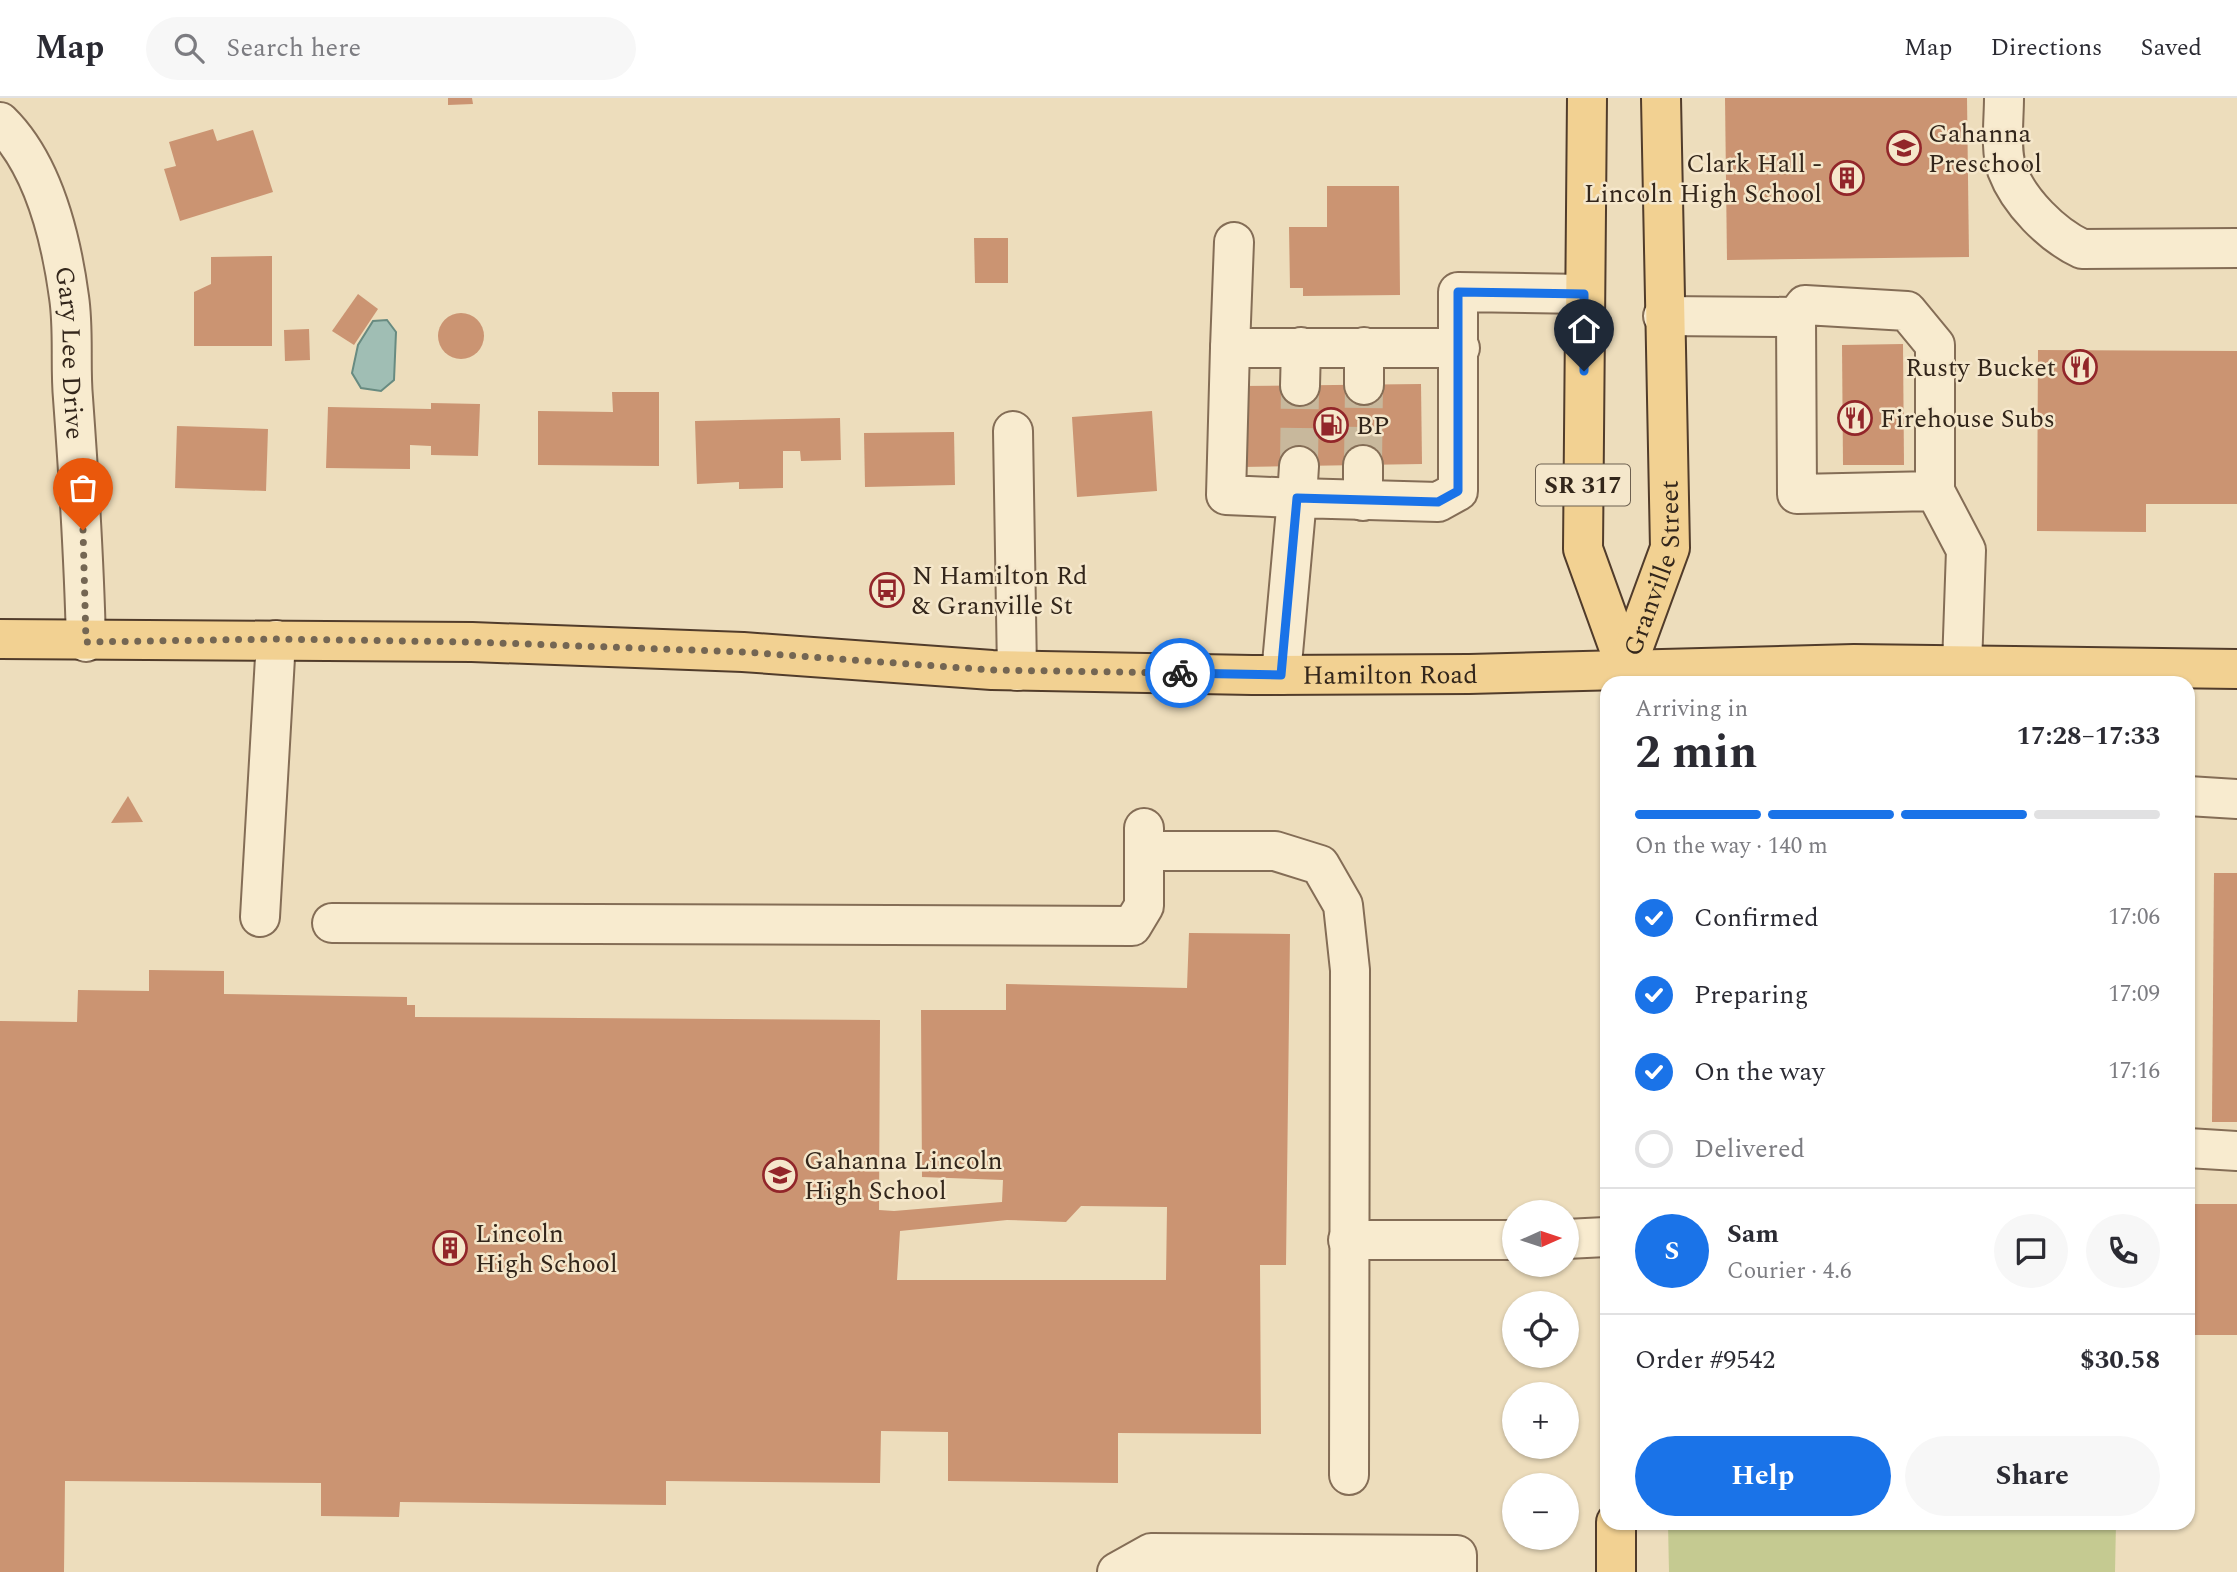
<!DOCTYPE html>
<meta charset="utf-8">
<style>
body{margin:0;font-family:Spectral,serif;background:#f7f7f7;color:#2b2b33;height:100vh;display:flex;flex-direction:column;font-size:26px;white-space:nowrap}
*{box-sizing:border-box;margin:0}
p{font-size:23px;color:#7c7c81}
.icon{flex:none;width:38px;height:38px;fill:none;stroke:currentColor;stroke-width:2;stroke-linecap:round;stroke-linejoin:round}
.map{position:relative;flex:1;overflow:hidden}
.details{position:absolute;left:1600px;top:578px;width:595px;height:854px;display:flex;flex-direction:column;background:#fff;border-radius:21px;box-shadow:0 2px 5px #0004}
.details>*{flex:none}
.needle{width:46px;rotate:87deg}
.fabs{position:absolute;left:1502px;top:1102px;display:grid;gap:14px}
.fabs a{display:grid;place-items:center;width:77px;height:77px;border-radius:50%;background:#fff;box-shadow:0 2px 5px #0004;font-size:35px}
.pin{position:absolute;display:grid;place-items:center;width:60px;height:60px;color:#fff;margin:-72px -30px;border-radius:50% 50% 50% 0;rotate:-45deg;box-shadow:0 0 7px #0007}
.pin .icon{rotate:45deg}
.courier{position:absolute;display:grid;place-items:center;width:70px;height:70px;margin:-35px;border:5px solid #1a73e8;border-radius:50%;background:#fff;color:#222;box-shadow:0 2px 9px #0007}
.overview em{font-style:normal;font-weight:700}
.overview div{display:flex;flex-direction:column-reverse}
.overview{display:flex;align-items:center;justify-content:space-between;height:119px;padding:0 35px}
h1{font-size:46px;font-weight:700;line-height:52px}
.bar{display:grid;grid-template-columns:repeat(4,1fr);gap:10px 7px;align-content:center;height:84px;padding:0 35px}
.bar i{height:9px;border-radius:5px;background:#e1e1e2}
.bar .on{background:#1a73e8}
.bar p{grid-column:span 4}
.line{display:flex;align-items:center;gap:18px;padding:0 35px;border-top:2px solid #e1e1e2}
.line div{flex:1}
.round{display:grid;place-items:center;flex:none;width:74px;height:74px;border-radius:37px;background:#f7f7f7}
ol{padding:0 35px;list-style:none}
li{display:flex;align-items:center;gap:21px;height:77px}
li p{margin-inline-start:auto}
li .icon{padding:7px;border-radius:50%;background:#1a73e8;color:#fff;stroke-width:4}
li:last-child{color:#7c7c81}
li i{width:38px;height:38px;border:4px solid #e1e1e2;border-radius:50%}
.primary-button{display:flex;gap:14px;margin-top:auto;padding:14px 35px}
.primary-button a{flex:1;height:80px;border-radius:42px;background:#1a73e8;color:#fff;font-size:28px;font-weight:700;line-height:80px;text-align:center}
.primary-button a+a{background:#f7f7f7;color:#2b2b33}
header{display:flex;align-items:center;gap:42px;box-sizing:border-box;height:98px;padding:0 35px;background:#fff;border-bottom:2px solid #e1e1e2}
header strong{font-size:33px}
nav{display:flex;gap:38px;margin-inline-start:auto;font-size:24px}
.search{width:490px;height:63px;background:#f7f7f7;display:flex;align-items:center;gap:18px;box-sizing:border-box;padding:0 24px;border-radius:38px;color:#7c7c81;font-size:26px}
.map>svg:first-child{display:block}
.green{fill:#c5ca91}
.water{fill:#a0beb4;stroke:#688b81;stroke-width:2}
.building{fill:#cb9472;fill-rule:evenodd}
.lines{fill:none;stroke-linecap:round;stroke-linejoin:round}
.minor-tunnel{stroke:#c8b89c;stroke-width:38;stroke-dasharray:38 19;stroke-linecap:butt}
.minor-casing{stroke:#846d56;stroke-width:42}
.major-casing{stroke:#513c2b;stroke-width:42}
.minor{stroke:#f8ebcf;stroke-width:38}
.major{stroke:#f2d192;stroke-width:38}
.done{stroke:#746653;stroke-width:7;stroke-dasharray:0 12.6}
.route{stroke:#1a73e8;stroke-width:9}
.labels{text-anchor:middle;stroke-width:5;stroke-linejoin:round;paint-order:stroke}
.shield{fill:#f5e7cb;stroke:#6d6050;stroke-width:2}
.shield-label{font-size:24px;font-weight:bold;fill:#33261b}
.poi-label{font-size:26px;fill:#33261b;stroke:#f5e7cb;text-anchor:start}
.street-label{font-size:26px;fill:#33261b;stroke:#f5e7cb}
</style>
<header>
<strong>Map</strong>
<div class="search"><svg class="icon" aria-label="search" viewBox="0 0 24 24"><circle cx="10" cy="10" r="6"/><path d="M15 15l6 6"/></svg>Search here</div>
<nav><a>Map</a><a>Directions</a><a>Saved</a></nav>
</header>
<div class="map">
<svg width="2237" height="1474" viewBox="0 0 2237 1474">
<rect width="100%" height="100%" fill="#edddbc"/>
<polygon class="green" points="1668,1425 2116,1425 2115,1474 1669,1474"/>
<polygon class="water" points="387,222 396,234 394,282 381,293 361,290 352,275 358,247 373,223"/>
<g class="building">
<polygon points="448,0 472,0 473,6 448,7"/>
<polygon points="1725,0 1967,0 1969,159 1727,162"/>
<polygon points="213,31 217,43 253,32 273,94 180,123 164,71 176,68 169,44"/>
<polygon points="1327,88 1399,88 1400,197 1303,198 1303,190 1290,190 1289,129 1327,129"/>
<polygon points="974,140 1008,140 1008,185 975,185"/>
<polygon points="272,158 272,248 194,248 194,194 211,186 211,159"/>
<polygon points="358,196 378,211 354,247 332,233"/>
<circle cx="461" cy="238" r="23"/>
<polygon points="309,231 310,262 285,263 284,232"/>
<polygon points="1903,246 1904,367 1843,367 1842,247"/>
<polygon points="2038,252 2237,253 2237,406 2146,406 2146,434 2037,433"/>
<polygon points="1421,286 1422,366 1241,369 1240,288"/>
<polygon points="612,294 659,294 659,368 538,367 538,313 613,314"/>
<polygon points="431,305 480,306 478,358 431,357 431,348 410,347 410,371 326,370 328,309 431,311"/>
<polygon points="1152,313 1157,393 1077,399 1072,319"/>
<polygon points="840,320 841,362 801,363 800,353 783,353 783,390 739,391 739,384 697,386 695,323"/>
<polygon points="177,328 268,331 266,393 175,390"/>
<polygon points="954,334 955,387 865,389 864,335"/>
<polygon points="128,698 143,724 111,725"/>
<polygon points="2214,775 2237,775 2237,1024 2212,1024"/>
<path d="M1189 835 1290 836 1286 1167H1260L1261 1336 1118 1335V1385L948 1383V1334L881 1333 880 1385 666 1383V1407L400 1404 399 1419 321 1418V1385L65 1383 64 1474H0V923L77 924 78 892 149 893V872L224 873V896L407 899V907H415V919L880 922 879 1112 894 1113 1002 1104 1003 1082 922 1079 921 912H1006V886L1187 890ZM1081 1108 1167 1109 1166 1182H897L900 1133 1007 1122 1066 1124Z"/>
<rect x="2188" y="1106" width="49" height="131"/>
</g>
<g class="lines">
<g class="minor-tunnel">
<polyline points="1363,367 1364,287"/>
<polyline points="1299,368 1300,288"/>
</g>
<g class="minor-casing">
<g id="minor">
<path d="M2004 0C2004 22 2000 52 2007 72 2019 104 2052 137 2082 151L2237 150"/>
<path id="s1" d="M0 24C44 67 61 140 69 199 74 232 70 267 73 300 79 382 84 462 86 544"/>
<polyline points="1663,218 1796,219"/>
<polyline points="1230,250 1234,144"/>
<polyline points="1364,287 1364,249"/>
<polyline points="1300,288 1301,249"/>
<polyline points="1013,333 1017,573"/>
<polyline points="1363,367 1363,403"/>
<polyline points="1299,368 1297,400 1226,397 1230,250 1460,250"/>
<polyline points="1935,393 1797,396 1796,219 1805,207 1907,213 1935,247 1935,393 1966,452 1962,568"/>
<polyline points="1281,577 1297,400 1438,404 1458,393 1458,194 1584,196"/>
<polyline points="2188,698 2237,701"/>
<polyline points="1144,753 1275,753 1320,767 1343,807 1350,872 1349,1377"/>
<polyline points="260,819 276,542"/>
<polyline points="332,825 1132,828 1144,808 1144,730"/>
<polyline points="2188,1050 2237,1053"/>
<polyline points="1566,1141 1606,1139"/>
<polyline points="1348,1142 1514,1142"/>
<polyline points="1117,1474 1151,1455 1457,1457 1457,1474"/>
</g>
</g>
<g class="major-casing">
<g id="major">
<polyline points="1587,0 1583,451 1626,570"/>
<path id="s2" d="M0 541 472 544 743 554 992 572 1252 577 1469 576 1854 566 2237 571"/>
<path id="s3" d="M1626 584V570L1670 450 1661 0"/>
<polyline points="1616,1474 1616,1424"/>
</g>
</g>
<use href="#minor" class="minor"/>
<use href="#major" class="major"/>
</g>
<g class="lines">
<polyline class="done" points="83,432 86,544 276,541 472,544 743,554 992,572 1180,575"/>
<polyline class="route" points="1180,575 1281,577 1297,400 1438,404 1458,393 1458,194 1584,196 1584,273"/>
</g>
<defs>
<g id="school-ring" transform="scale(1.75)"><circle r="9.5" fill="#f5e7cb" stroke="#92262a" stroke-width="1.5"/><path d="M0-5L7-2L0 1L-7-2ZM-4 1L0 2.5L4 1V4Q0 6-4 4Z" fill="#92262a"/></g>
<g id="building-ring" transform="scale(1.75)"><circle r="9.5" fill="#f5e7cb" stroke="#92262a" stroke-width="1.5"/><path d="M-4-6H4V6H1V3H-1V6H-4ZM-2.5-4.3h1.7v1.8h-1.7ZM.8-4.3h1.7v1.8H.8ZM-2.5-1h1.7V.8h-1.7ZM.8-1h1.7V.8H.8Z" fill="#92262a"/></g>
<g id="restaurant-ring" transform="scale(1.75)"><circle r="9.5" fill="#f5e7cb" stroke="#92262a" stroke-width="1.5"/><path d="M-5-6h1v4h1v-4h1v4h1v-4h1v5L-1.5 .5V6h-2V.5L-5-1ZM5-6V6H3V1.5H1.5Q1.5-4 5-6Z" fill="#92262a"/></g>
<g id="fuel-ring" transform="scale(1.75)"><circle r="9.5" fill="#f5e7cb" stroke="#92262a" stroke-width="1.5"/><path d="M-5.5-6h7V0h2V4h1.3V-2.5L3-4.5l.8-.8L6-3V5H2.5V1h-1V6h-7ZM-4.2-4.7v3.2H.2V-4.7Z" fill="#92262a"/></g>
<g id="bus-ring" transform="scale(1.75)"><circle r="9.5" fill="#f5e7cb" stroke="#92262a" stroke-width="1.5"/><path d="M-5-6H5V4H4V6H2V4H-2V6H-4V4H-5ZM-3.5-4V0h7V-4ZM-3.5 1.2v1.5H-2V1.2ZM2 1.2v1.5H3.5V1.2Z" fill="#92262a"/></g>
</defs>
<g fill-rule="evenodd">
<use href="#school-ring" x="1904" y="50"/>
<use href="#building-ring" x="1847" y="80"/>
<use href="#restaurant-ring" x="2080" y="269"/>
<use href="#restaurant-ring" x="1855" y="320"/>
<use href="#fuel-ring" x="1331" y="327"/>
<use href="#bus-ring" x="887" y="492"/>
<use href="#school-ring" x="780" y="1077"/>
<use href="#building-ring" x="450" y="1150"/>
</g>
<g class="labels">
<rect class="shield" x="1536" y="366.5" width="94" height="41" rx="5"/>
<g class="shield-label">
<text x="1583" y="395">SR 317</text>
</g>
<g class="poi-label">
<text x="1928" y="44">Gahanna<tspan x="1928" dy="30">Preschool</tspan></text>
<text x="1822" y="74" text-anchor="end">Clark Hall -<tspan x="1822" dy="30">Lincoln High School</tspan></text>
<text x="2056" y="278" text-anchor="end">Rusty Bucket</text>
<text x="1880" y="329">Firehouse Subs</text>
<text x="1356" y="336">BP</text>
<text x="912" y="486">N Hamilton Rd<tspan x="912" dy="30">&amp; Granville St</tspan></text>
<text x="804" y="1071">Gahanna Lincoln<tspan x="804" dy="30">High School</tspan></text>
<text x="475" y="1144">Lincoln<tspan x="475" dy="30">High School</tspan></text>
</g>
<g class="street-label">
<text dy="9" stroke="none"><textPath href="#s1" startOffset="247">Gary Lee Drive</textPath></text>
<text dy="9" stroke="none"><textPath href="#s3" startOffset="119">Granville Street</textPath></text>
<text dy="9" stroke="none"><textPath href="#s2" startOffset="1391">Hamilton Road</textPath></text>
</g>
</g>
</svg>
<div class="fabs">
<a><svg class="needle" viewBox="-14 -14 28 28"><path d="M0-13l5 13h-10z" fill="#e53935"/><path d="M0 13l5-13h-10z" fill="#7c7c81"/></svg></a>
<a><svg class="icon" aria-label="locate" viewBox="0 0 24 24"><circle cx="12" cy="12" r="6"/><path d="M12 2v4M12 18v4M2 12h4M18 12h4"/></svg></a>
<a>+</a>
<a>−</a>
</div>
<div class="pin" style="left:83px;top:432px;background:#ea580c"><svg class="icon" aria-label="bag" viewBox="0 0 24 24"><path d="M5 8h14l-1 12H6zM9 8a3 3 0 0 1 6 0"/></svg></div>
<div class="pin" style="left:1584px;top:273px;background:#1f2937"><svg class="icon" aria-label="home" viewBox="0 0 24 24"><path d="M3 11l9-7 9 7M6 9v11h12V9"/></svg></div>
<div class="courier" style="left:1180px;top:575px"><svg class="icon" aria-label="bike" viewBox="0 0 24 24"><circle cx="6" cy="16" r="4"/><circle cx="18" cy="16" r="4"/><path d="M6 16l4-8h5l3 8M10 8l3 8H6M13 5h3"/></svg></div>
<section class="details">
<div class="overview"><div><h1>2 min</h1><p>Arriving in</p></div><em>17:28–17:33</em></div>
<div class="bar"><i class="on"></i><i class="on"></i><i class="on"></i><i></i><p>On the way · 140 m</p></div>
<ol>
<li><svg class="icon" aria-label="check" viewBox="0 0 24 24"><path d="M5 12l5 5 9-10"/></svg>Confirmed<p>17:06</p></li>
<li><svg class="icon" aria-label="check" viewBox="0 0 24 24"><path d="M5 12l5 5 9-10"/></svg>Preparing<p>17:09</p></li>
<li><svg class="icon" aria-label="check" viewBox="0 0 24 24"><path d="M5 12l5 5 9-10"/></svg>On the way<p>17:16</p></li>
<li><i></i>Delivered</li>
</ol>
<div class="line" style="height:126px"><b class="round" style="background:#1a73e8;color:#fff">S</b><div><b>Sam</b><p>Courier · 4.6</p></div><a class="round"><svg class="icon" aria-label="chat" viewBox="0 0 24 24"><path d="M4 5h16v11H9l-5 4z"/></svg></a><a class="round"><svg class="icon" aria-label="phone" viewBox="0 0 24 24"><path d="M5 4h4l2 5-3 2q2 4 5 5l2-3 5 2v4C11 20 4 13 5 4z"/></svg></a></div>
<div class="line" style="height:91px"><div>Order #9542</div><b>$30.58</b></div>
<div class="primary-button"><a>Help</a><a>Share</a></div>
</section>
</div>
